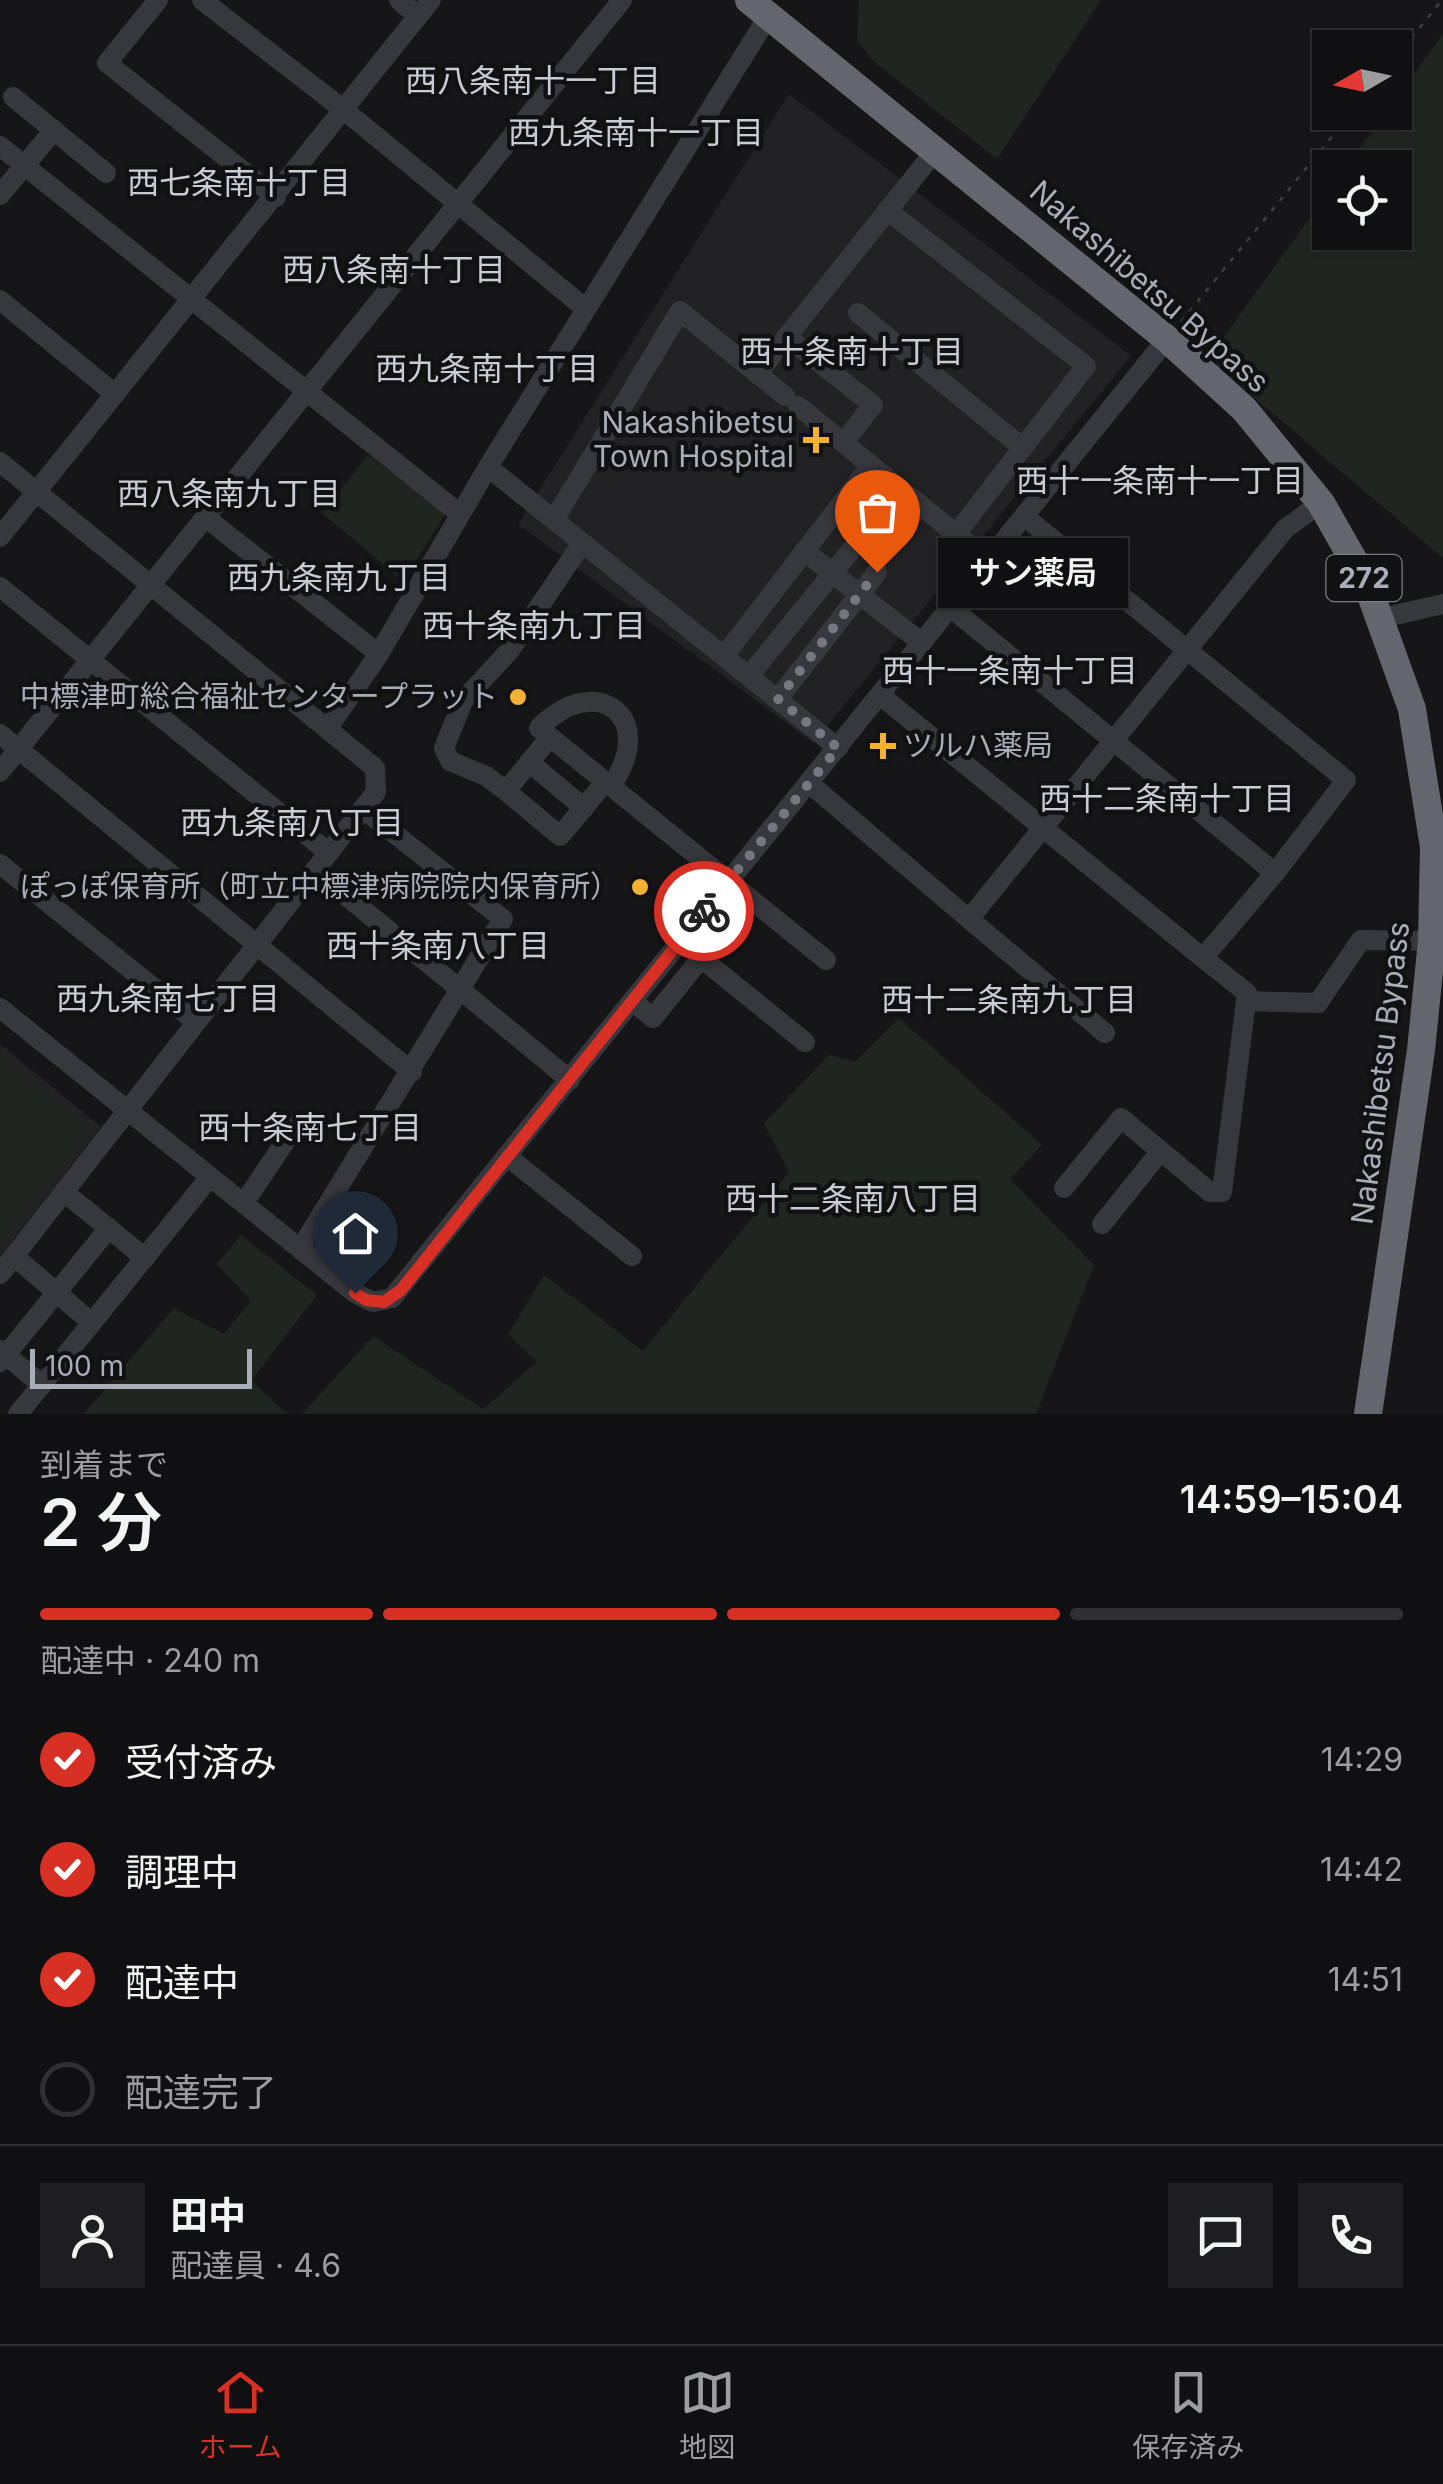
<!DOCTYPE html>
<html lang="ja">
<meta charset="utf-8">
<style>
body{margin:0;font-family:Inter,"Noto Sans JP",sans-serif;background:#1e1e20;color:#f1f3f6;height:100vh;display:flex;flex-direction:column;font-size:38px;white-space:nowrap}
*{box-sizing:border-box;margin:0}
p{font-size:32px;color:#9c9d9f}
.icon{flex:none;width:55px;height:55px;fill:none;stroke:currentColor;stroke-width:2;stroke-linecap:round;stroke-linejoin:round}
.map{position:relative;height:1414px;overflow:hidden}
.details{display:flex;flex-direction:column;background:#101012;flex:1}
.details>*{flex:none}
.needle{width:65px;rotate:261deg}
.fabs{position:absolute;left:1312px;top:30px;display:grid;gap:20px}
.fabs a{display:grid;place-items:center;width:100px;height:100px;border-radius:0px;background:#101012;box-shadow:0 2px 8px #0004,0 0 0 2px #303032;font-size:50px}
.scale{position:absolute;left:30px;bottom:25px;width:222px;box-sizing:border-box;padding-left:10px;border:5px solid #a8adb8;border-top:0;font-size:28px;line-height:35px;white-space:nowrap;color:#a8adb8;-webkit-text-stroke:8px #111113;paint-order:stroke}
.pin{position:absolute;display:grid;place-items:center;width:85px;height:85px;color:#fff;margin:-102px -42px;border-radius:50% 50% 50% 0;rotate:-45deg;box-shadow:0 0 10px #0007}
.pin .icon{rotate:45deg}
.courier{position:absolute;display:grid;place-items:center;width:100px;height:100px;margin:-50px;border:8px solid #d93025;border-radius:50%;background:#fff;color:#222;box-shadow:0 2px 12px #0007}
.bubble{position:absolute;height:70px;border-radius:0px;background:#101012;box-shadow:0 2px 8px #0004,0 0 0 2px #303032;font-size:32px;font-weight:600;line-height:70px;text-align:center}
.summary em{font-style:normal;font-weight:600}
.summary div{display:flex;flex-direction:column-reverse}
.summary{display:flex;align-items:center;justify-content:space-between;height:170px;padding:0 40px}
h1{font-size:65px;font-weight:600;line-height:75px}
.bar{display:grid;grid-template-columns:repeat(4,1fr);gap:15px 10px;align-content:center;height:120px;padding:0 40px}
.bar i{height:12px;border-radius:8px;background:#303032}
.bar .current{background:#d93025}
.bar p{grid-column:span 4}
.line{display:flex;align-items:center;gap:25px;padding:0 40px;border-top:2px solid #303032}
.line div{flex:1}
.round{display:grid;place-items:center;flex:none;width:105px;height:105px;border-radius:0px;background:#1e1e20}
ol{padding:0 40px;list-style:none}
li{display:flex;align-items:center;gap:30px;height:110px}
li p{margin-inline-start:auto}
li .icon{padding:10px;border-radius:50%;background:#d93025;color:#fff;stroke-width:4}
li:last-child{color:#9c9d9f}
li i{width:55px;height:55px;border:5px solid #303032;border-radius:50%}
.dock{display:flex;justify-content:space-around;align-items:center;height:140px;border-top:2px solid #303032;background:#101012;font-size:28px;color:#9c9d9f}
.dock a{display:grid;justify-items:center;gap:5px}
.dock .current{color:#d93025}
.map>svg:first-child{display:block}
.built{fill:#222225}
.green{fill:#1e261f}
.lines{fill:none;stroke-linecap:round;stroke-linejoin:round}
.path{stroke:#3d3f44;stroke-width:2.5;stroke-dasharray:5 8;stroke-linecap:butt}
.minor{stroke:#37383d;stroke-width:20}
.highway{stroke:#63666e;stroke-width:28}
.done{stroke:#757880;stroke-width:10;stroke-dasharray:0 18}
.route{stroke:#d93025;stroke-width:12}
.poi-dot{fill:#f2b134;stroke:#111113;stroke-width:4}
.labels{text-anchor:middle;stroke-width:9;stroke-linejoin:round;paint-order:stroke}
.shield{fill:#111113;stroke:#7b7e86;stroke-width:2.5}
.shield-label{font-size:28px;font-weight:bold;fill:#a8adb8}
.street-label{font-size:30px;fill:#a8adb8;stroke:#111113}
.poi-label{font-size:30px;fill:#a8adb8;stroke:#111113;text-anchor:end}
.neighbourhood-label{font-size:32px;fill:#c9ccd4;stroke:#111113}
</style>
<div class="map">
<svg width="1443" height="1414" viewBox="0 0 1443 1414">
<rect width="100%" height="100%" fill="#161618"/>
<g class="built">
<polygon points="789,94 1131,356 813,743 518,524"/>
<polygon points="0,1044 101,1127 0,1257"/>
</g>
<g class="green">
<polygon points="859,0 1101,0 997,159 871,59 857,40"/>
<polygon points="1443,34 1443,558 1217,366 1218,345 1330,190 1330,232 1395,232 1395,168 1346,167 1386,113 1395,112 1395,100"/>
<polygon points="368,455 446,513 403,581 322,513"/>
<polygon points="899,1018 1042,1145 1010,1179 1094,1265 1036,1414 302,1414 373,1336 483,1409 537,1362 508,1335 544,1275 643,1351 789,1172 764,1123 829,1055 855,1062"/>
<polygon points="0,1056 90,1129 0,1243"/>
<polygon points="241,1235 317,1295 251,1381 288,1414 84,1414 174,1308 224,1334 251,1301 217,1264"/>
</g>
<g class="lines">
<g class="path">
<polyline points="1395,58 1442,0"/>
<polyline points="1181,322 1352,112"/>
</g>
<g class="minor">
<polyline points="158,0 107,63 276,197"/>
<polyline points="202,0 344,110 586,309"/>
<polyline points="399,0 418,16"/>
<polyline points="13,97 106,173"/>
<polyline points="0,146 460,514"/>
<polyline points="0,195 54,130"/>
<polyline points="887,210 1086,366 956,534"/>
<polyline points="0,300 115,394"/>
<polyline points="858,313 1023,448"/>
<polyline points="787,337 873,405 843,443"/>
<polyline points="757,374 936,150"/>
<polyline points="798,406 988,560"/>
<polyline points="0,462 375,768 376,792 0,1274"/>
<polyline points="488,467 554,520 680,311 785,396"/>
<polyline points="205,517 379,654"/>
<polyline points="554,520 838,748"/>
<polyline points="0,537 431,0"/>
<polyline points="804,551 922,643"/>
<polyline points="0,587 329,853"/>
<polyline points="950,607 1275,873 1346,780 1024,516"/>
<polyline points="1382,618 1443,604"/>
<polyline points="724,656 871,465"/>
<polyline points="749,676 875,521"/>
<polyline points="880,695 1203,958 1275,873"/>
<polyline points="778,699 877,572"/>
<polyline points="328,728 379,654 488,467 769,15"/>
<polyline points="0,734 412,1072"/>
<polyline points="550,737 506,791 560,836 606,781"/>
<polyline points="529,762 584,808"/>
<polyline points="0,772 622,0"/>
<polyline points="810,784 969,919 1285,529 1321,503"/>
<path d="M611 786C659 717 596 670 539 728L826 960"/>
<polyline points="506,791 486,776 450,761 444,748 463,701 510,650 582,543"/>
<polyline points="0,864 196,1022"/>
<polyline points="315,870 570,1080"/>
<polyline points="969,919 1105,1033"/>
<polyline points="632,1001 653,1018 701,958 805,1042"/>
<polyline points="1246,1001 1318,1003 1361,940 1432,941"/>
<polyline points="0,1008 355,1293 373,1302 392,1298 1167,339"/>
<polyline points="508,1157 632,1256"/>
<polyline points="1064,1188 1121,1118 1210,1192 1222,1192 1247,993 1203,958"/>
<polyline points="64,1192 145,1258"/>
<polyline points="244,1203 299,1121"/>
<polyline points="1102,1224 1160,1152"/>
<polyline points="301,1248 503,919 363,809"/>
<polyline points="14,1256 92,1323"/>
<polyline points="0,1350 42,1385"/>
<polyline points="0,1362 109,1228"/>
<polyline points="18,1414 210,1177"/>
</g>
<polyline class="highway" points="749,0 1167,339 1244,409 1321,503 1367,584 1412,709 1434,847 1432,941 1421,1050 1368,1414"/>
</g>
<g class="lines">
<polyline class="done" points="704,911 838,748 778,699 877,572"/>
<polyline class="route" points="355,1293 366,1300 384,1302 401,1290 704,911"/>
</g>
<g class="poi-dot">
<path d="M811 425h10v10h10v10h-10v10h-10v-10h-10v-10h10z"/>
<circle cx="518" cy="697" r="10"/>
<path d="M878 731h10v10h10v10h-10v10h-10v-10h-10v-10h10z"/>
<circle cx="640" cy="887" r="10"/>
</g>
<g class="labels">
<rect class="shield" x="1326.5" y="555" width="75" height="46" rx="8"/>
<g class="shield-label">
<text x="1364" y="588">272</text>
</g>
<g class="street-label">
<text transform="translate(1149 287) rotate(41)" y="10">Nakashibetsu Bypass</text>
<text transform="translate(1381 1073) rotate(-83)" y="10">Nakashibetsu Bypass</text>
</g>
<g class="poi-label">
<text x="794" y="433">Nakashibetsu<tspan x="794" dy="34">Town Hospital</tspan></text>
<text x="498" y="707">中標津町総合福祉センタープラット</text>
<text x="903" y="756" text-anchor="start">ツルハ薬局</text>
<text x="620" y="897">ぽっぽ保育所（町立中標津病院院内保育所）</text>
</g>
<g class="neighbourhood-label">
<text x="533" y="92">西八条南十一丁目</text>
<text x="636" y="144">西九条南十一丁目</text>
<text x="239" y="194">西七条南十丁目</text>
<text x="394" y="281">西八条南十丁目</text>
<text x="852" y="363">西十条南十丁目</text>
<text x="487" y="380">西九条南十丁目</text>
<text x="1160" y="492">西十一条南十一丁目</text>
<text x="229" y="505">西八条南九丁目</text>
<text x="339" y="589">西九条南九丁目</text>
<text x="534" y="637">西十条南九丁目</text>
<text x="1010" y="682">西十一条南十丁目</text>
<text x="1167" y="810">西十二条南十丁目</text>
<text x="292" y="834">西九条南八丁目</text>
<text x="438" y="957">西十条南八丁目</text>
<text x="168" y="1010">西九条南七丁目</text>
<text x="1009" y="1011">西十二条南九丁目</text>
<text x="310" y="1139">西十条南七丁目</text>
<text x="853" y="1210">西十二条南八丁目</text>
</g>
</g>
</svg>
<div class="fabs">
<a><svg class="needle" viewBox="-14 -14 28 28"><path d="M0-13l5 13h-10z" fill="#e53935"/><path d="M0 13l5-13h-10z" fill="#9c9d9f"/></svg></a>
<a><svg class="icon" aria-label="locate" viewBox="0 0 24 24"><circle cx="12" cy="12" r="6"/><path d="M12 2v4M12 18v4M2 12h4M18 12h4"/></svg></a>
</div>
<div class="scale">100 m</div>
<div class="pin" style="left:877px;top:572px;background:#ea580c"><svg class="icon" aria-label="bag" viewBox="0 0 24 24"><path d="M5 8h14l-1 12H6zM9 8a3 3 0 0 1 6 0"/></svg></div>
<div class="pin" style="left:355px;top:1293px;background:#1f2937"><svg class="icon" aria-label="home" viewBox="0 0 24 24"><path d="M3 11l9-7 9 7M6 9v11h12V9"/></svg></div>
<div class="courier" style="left:704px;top:911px"><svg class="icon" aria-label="bike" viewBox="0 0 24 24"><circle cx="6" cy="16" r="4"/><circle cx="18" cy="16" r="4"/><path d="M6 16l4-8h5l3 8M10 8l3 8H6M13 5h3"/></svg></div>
<div class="bubble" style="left:938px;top:538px;width:190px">サン薬局</div>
</div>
<section class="details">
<div class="summary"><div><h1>2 分</h1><p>到着まで</p></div><em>14:59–15:04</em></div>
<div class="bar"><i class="current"></i><i class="current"></i><i class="current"></i><i></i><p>配達中 · 240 m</p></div>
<ol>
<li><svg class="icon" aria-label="check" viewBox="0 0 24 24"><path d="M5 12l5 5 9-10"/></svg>受付済み<p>14:29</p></li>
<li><svg class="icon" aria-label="check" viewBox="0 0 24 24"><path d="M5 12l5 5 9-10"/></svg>調理中<p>14:42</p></li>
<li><svg class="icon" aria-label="check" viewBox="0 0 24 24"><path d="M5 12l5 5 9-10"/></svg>配達中<p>14:51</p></li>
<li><i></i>配達完了</li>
</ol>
<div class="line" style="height:180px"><a class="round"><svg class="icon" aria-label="person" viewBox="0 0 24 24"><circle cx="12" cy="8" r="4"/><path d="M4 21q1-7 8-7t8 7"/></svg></a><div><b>田中</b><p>配達員 · 4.6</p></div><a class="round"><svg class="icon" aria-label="chat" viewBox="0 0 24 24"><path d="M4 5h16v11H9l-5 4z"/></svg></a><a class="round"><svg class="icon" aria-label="phone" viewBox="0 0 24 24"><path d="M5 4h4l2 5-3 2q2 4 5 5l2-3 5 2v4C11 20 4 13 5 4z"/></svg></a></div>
</section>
<nav class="dock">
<a class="current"><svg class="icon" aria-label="home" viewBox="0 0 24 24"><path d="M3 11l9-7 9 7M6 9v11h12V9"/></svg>ホーム</a>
<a><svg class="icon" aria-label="map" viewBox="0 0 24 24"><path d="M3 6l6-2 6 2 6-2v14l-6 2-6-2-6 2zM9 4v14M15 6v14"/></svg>地図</a>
<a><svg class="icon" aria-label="saved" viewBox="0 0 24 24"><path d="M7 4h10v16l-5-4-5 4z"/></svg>保存済み</a>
</nav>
